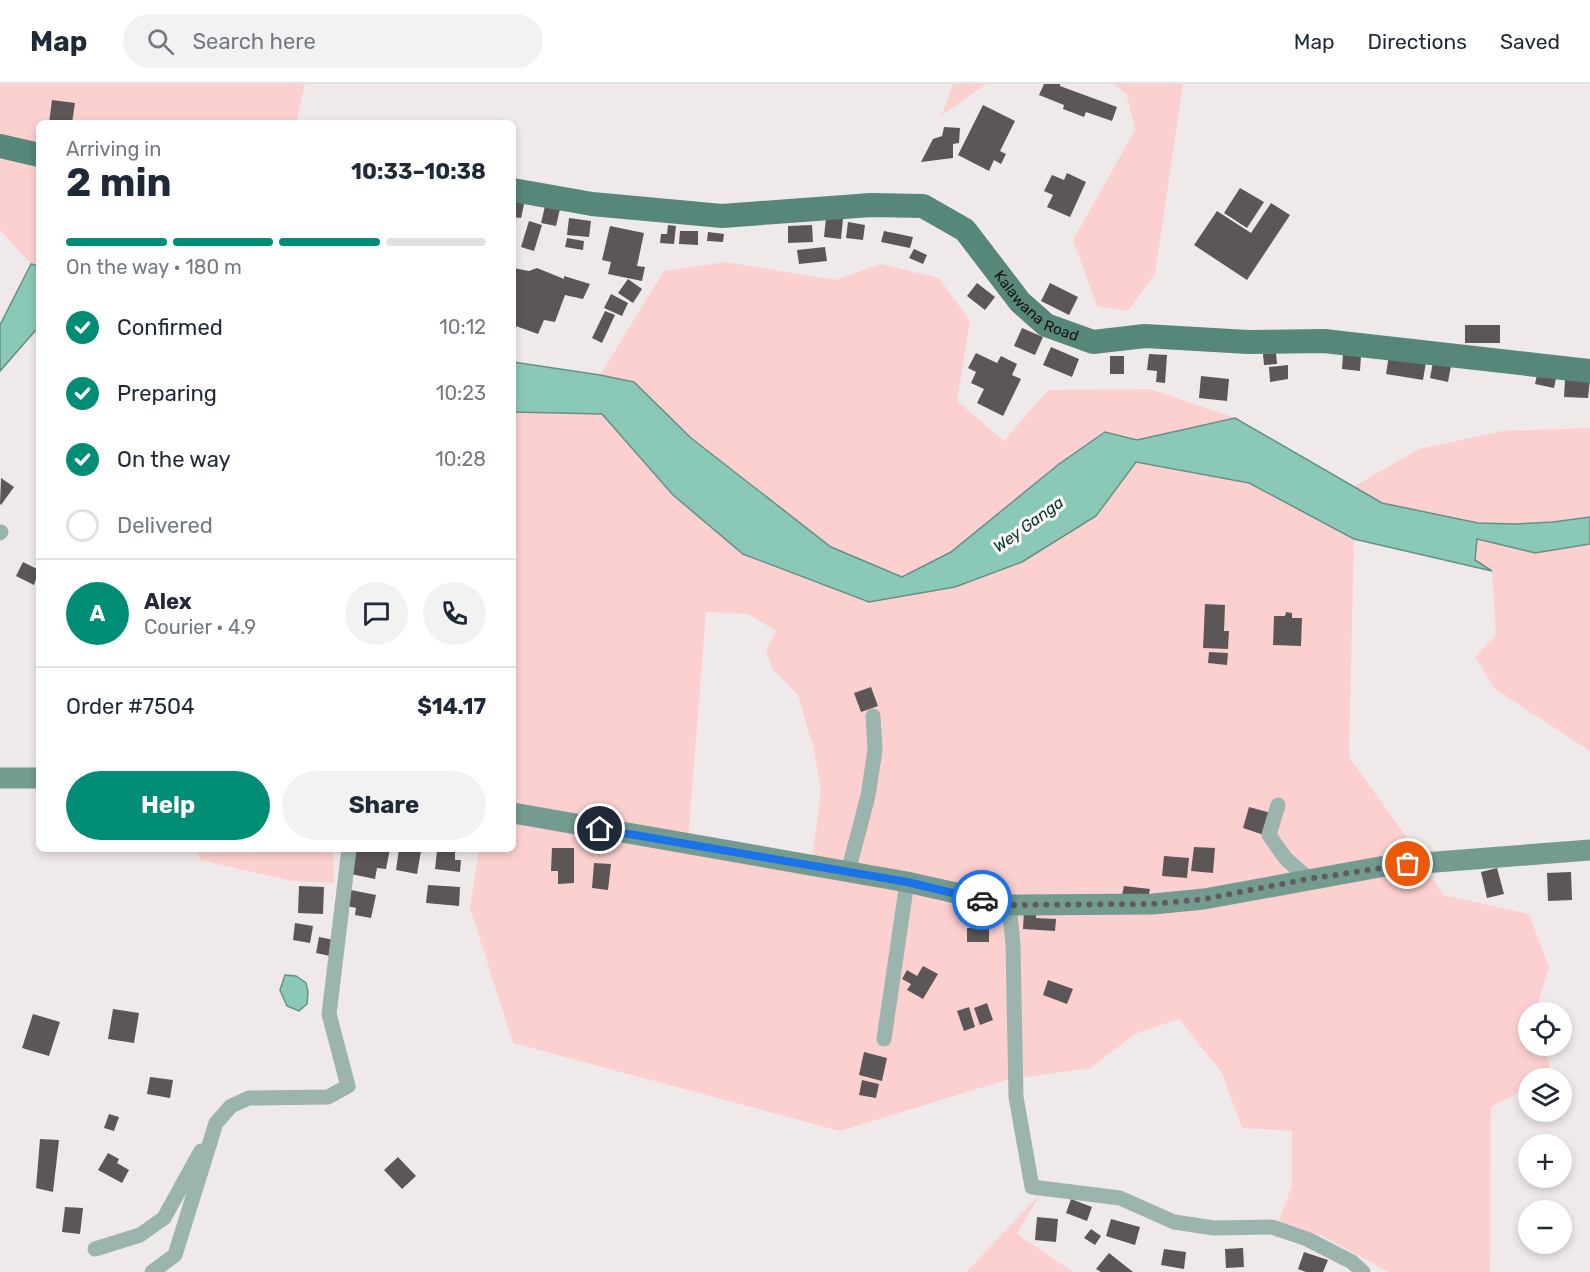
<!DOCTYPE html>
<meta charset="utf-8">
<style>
body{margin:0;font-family:Rubik,sans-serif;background:#f2f2f3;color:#1f2937;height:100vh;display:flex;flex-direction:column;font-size:22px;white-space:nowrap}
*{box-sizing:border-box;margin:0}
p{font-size:20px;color:#747a83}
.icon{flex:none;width:33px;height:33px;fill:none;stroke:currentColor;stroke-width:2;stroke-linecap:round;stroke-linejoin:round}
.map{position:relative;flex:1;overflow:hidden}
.side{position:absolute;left:36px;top:36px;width:480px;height:732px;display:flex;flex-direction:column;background:#fff;border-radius:9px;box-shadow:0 3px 9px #0003}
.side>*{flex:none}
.controls{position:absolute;left:1518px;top:918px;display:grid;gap:12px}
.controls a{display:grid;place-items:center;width:54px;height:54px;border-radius:50%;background:#fff;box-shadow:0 3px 9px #0003;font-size:30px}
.pin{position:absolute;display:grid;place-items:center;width:51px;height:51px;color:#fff;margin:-26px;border:3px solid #fff;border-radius:50%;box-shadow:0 2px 6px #0007}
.courier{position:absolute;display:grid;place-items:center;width:60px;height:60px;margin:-30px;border:4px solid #1a73e8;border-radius:50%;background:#fff;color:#222;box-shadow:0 2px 8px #0007}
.summary em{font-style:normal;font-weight:700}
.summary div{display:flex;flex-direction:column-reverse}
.summary{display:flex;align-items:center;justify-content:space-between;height:102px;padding:0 30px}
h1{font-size:39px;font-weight:700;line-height:45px}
.bar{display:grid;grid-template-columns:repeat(4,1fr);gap:9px 6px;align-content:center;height:72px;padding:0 30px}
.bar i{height:8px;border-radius:4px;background:#e0e1e3}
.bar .selected{background:#008d76}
.bar p{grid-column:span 4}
.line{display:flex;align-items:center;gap:15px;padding:0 30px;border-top:2px solid #e0e1e3}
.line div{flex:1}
.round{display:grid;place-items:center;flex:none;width:63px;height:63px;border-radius:32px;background:#f2f2f3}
ol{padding:0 30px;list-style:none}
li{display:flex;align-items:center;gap:18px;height:66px}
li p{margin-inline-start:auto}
li .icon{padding:6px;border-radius:50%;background:#008d76;color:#fff;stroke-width:4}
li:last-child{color:#747a83}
li i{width:33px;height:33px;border:3px solid #e0e1e3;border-radius:50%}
.button{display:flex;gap:12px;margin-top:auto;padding:12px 30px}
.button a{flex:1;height:69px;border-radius:36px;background:#008d76;color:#fff;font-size:24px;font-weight:700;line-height:69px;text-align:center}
.button a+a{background:#f2f2f3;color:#1f2937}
header{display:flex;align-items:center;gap:36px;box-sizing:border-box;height:84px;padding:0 30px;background:#fff;border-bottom:2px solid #e0e1e3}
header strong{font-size:28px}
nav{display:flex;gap:33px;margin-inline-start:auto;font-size:21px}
.search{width:420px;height:54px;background:#f2f2f3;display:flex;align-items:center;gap:15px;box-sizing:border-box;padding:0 21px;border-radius:33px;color:#747a83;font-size:22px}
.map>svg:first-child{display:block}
.green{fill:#fdd0d0;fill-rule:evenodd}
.water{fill:#8ac8b7;stroke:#679185;stroke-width:1.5}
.building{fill:#5c5656}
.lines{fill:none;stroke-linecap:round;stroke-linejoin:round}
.street{stroke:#9bb5ae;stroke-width:15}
.secondary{stroke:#749b90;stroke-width:21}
.primary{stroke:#56877a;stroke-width:24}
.done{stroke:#615d5d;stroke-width:6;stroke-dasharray:0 10.8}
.route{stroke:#1a73e8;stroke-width:8}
.labels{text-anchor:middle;stroke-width:6;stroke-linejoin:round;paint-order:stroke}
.street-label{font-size:15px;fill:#141111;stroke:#fef6f6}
.water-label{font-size:16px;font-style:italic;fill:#00392e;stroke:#fef6f6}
</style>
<header>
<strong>Map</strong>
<div class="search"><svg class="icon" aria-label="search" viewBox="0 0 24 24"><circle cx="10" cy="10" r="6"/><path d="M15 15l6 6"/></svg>Search here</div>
<nav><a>Map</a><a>Directions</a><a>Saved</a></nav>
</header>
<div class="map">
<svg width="1590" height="1188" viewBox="0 0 1590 1188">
<rect width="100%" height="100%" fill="#f0e9e9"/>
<g class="green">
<polygon points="0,0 305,0 296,39 39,39 39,182 31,180 0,146"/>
<polygon points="953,0 986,0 941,32"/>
<polygon points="1113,0 1183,0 1155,190 1128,227 1097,222 1073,156 1135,46 1126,9"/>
<polygon points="726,178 835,196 881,180 939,194 970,237 957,317 1004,357 1048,306 1150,305 1235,334 1137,356 1105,348 1059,380 951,468 902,493 827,462 600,291 664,187"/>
<path d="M513 328 602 330 668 406 743 470 869 518 1096 432 1136 378 1249 399 1354 455 1349 673 1407 754 1443 811 1529 830 1549 883 1535 928H1528V962H1544L1550 982 1535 994H1528V1000L1520 1008 1491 1023 1490 1188H1389L1320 1151 1273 1154 1292 1101V1047L1242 1044 1222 989 1179 935 1135 950 1091 984 1006 996 840 1047 513 959 470 824 479 765H513ZM706 528 748 530 776 547 766 566 773 586 798 611 814 666 821 707 811 782 688 756Z"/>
<polygon points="1590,344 1590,433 1552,438 1491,442 1382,419 1353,403 1419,365 1502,347"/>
<polygon points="1477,455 1535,469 1590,460 1590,667 1495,605 1475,573 1496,551 1492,487 1475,477"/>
<polygon points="198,765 333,765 334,799 292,797 200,776"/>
<polygon points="1040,1110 1017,1150 1073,1188 966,1188"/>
</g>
<g class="water">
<polygon points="31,180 39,182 39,246 35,247 0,287 0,241"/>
<polygon points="513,278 600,291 634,298 691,354 831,463 902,493 951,468 1059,380 1105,348 1137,356 1235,334 1382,419 1478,439 1515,440 1553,438 1590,433 1590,460 1535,469 1477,455 1475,476 1492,487 1354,455 1249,399 1136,378 1096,432 1022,478 955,503 869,518 743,470 673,411 602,330 513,328"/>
<polygon points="285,891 296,892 306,899 308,908 307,920 299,927 287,922 280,906"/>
</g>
<g class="building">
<polygon points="1044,0 1060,0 1060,2 1117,23 1112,37 1086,28 1084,33 1063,25 1064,21 1039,11"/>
<polygon points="52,16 75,19 72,39 49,39"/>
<polygon points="983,21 1015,37 1000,67 1006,70 1001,80 994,76 989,87 958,71"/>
<polygon points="944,43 960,44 959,59 953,60 953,74 921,78 933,55 942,52"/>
<polygon points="1067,89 1086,98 1070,133 1047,123 1053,111 1044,107 1052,91 1064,96"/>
<polygon points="1240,104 1264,118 1247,144 1224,129"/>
<polygon points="513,117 524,120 521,134 513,133"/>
<polygon points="1271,119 1290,131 1247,196 1194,161 1217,127 1251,149"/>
<polygon points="545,122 560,125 556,142 541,139"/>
<polygon points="569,134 591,137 589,153 567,151"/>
<polygon points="826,134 843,135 841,155 824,153"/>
<polygon points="529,137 542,141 534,167 521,163"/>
<polygon points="848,138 865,141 863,156 846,154"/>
<polygon points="668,141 676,142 674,160 660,159 661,150 667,150"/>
<polygon points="812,141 813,158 788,159 788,142"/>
<polygon points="610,142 644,149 637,182 645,183 642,197 608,190 611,178 602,176"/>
<polygon points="680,147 698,147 698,161 679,160"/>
<polygon points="884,147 913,153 910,164 881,158"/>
<polygon points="708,148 724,150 723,158 707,157"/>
<polygon points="567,154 584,157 583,166 565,163"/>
<polygon points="825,163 827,177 799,180 797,166"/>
<polygon points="914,165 927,171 923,180 909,174"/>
<polygon points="513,184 529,187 537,184 564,195 564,192 590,200 583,215 565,211 555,238 544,236 538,250 513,241"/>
<polygon points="628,195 642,205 633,219 618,209"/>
<polygon points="977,199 995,213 985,226 967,212"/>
<polygon points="1050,199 1078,213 1069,231 1041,217"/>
<polygon points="611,210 628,219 622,232 604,224"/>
<polygon points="605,227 615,231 602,259 592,254"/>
<rect x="1465" y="241" width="35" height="18"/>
<polygon points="1022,244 1043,253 1035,271 1014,262"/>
<polygon points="1051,263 1079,275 1072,293 1043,281"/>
<polygon points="976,269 997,279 1001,272 1017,280 1012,291 1021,295 1003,332 977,319 984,305 971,299 976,288 968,284"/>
<polygon points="1276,269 1277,280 1264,281 1263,270"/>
<polygon points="1343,269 1361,271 1360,287 1342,285"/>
<polygon points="1149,270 1167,271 1165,299 1156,298 1157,287 1147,286"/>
<polygon points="1389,271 1426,278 1423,296 1386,290"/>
<rect x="1110" y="272" width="14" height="18"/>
<polygon points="1433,278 1451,282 1448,298 1430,294"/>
<polygon points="1288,281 1288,295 1270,298 1269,283"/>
<polygon points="1537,291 1556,294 1554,304 1535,300"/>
<polygon points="1201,292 1229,295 1227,317 1199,314"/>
<polygon points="1565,295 1590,295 1588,314 1564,313"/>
<polygon points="1,394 14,403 1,421 0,420"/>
<polygon points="23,478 39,486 34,501 16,492"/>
<polygon points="1205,520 1225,521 1224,547 1229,547 1228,565 1203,564"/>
<polygon points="1286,528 1292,529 1292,534 1302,534 1301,562 1273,561 1274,532 1285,532"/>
<polygon points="1209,568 1228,569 1227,581 1208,579"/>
<polygon points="871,603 878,622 861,628 854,609"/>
<polygon points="1249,723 1271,729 1264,751 1243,744"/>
<polygon points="1194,763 1215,764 1213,789 1191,787"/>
<polygon points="552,764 574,764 574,799 558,800 558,787 551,787"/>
<polygon points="357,765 390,765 386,785 377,784 375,795 351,790"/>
<polygon points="399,765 421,767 417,790 396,786"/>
<polygon points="437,767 455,768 455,776 461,776 460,788 435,785"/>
<polygon points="1164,772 1189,774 1187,794 1162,792"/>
<polygon points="594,779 611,780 608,806 592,804"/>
<polygon points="1497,784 1504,810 1487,814 1481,788"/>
<polygon points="1571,788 1572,816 1548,817 1547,789"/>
<polygon points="428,801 460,803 459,822 426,819"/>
<polygon points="299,802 324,803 323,830 298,829"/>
<polygon points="1124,802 1150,805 1148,815 1122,811"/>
<polygon points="351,806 376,811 371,834 355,831 356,824 347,822"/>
<polygon points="1024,827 1036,828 1036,834 1056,835 1055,847 1023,845"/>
<polygon points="972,836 989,836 989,858 967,858 967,844 972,844"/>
<polygon points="295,839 313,842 310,859 293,856"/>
<polygon points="319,853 334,856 330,872 316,869"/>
<polygon points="923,882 938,890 923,915 907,906 911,900 902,895 907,886 917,892"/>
<polygon points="1048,896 1073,905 1067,920 1043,911"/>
<polygon points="987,919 993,936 980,941 974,924"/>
<polygon points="969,923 975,943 964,947 957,927"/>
<polygon points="113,925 139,929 134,959 108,955"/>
<polygon points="33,930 60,938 49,972 22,964"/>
<polygon points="864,968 887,974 882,997 859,991"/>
<polygon points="150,993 173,996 170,1014 147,1010"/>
<polygon points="862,996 879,1000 876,1014 859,1011"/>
<polygon points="109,1030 119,1033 114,1047 104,1044"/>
<polygon points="40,1055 59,1056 53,1108 36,1104"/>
<polygon points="108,1069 119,1075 117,1079 129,1086 122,1099 98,1086"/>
<polygon points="398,1073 416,1092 402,1105 384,1086"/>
<polygon points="1071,1115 1092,1123 1087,1137 1066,1129"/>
<polygon points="65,1123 83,1124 80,1150 62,1148"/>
<polygon points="1037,1133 1058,1135 1056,1158 1035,1156"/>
<polygon points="1111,1135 1140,1143 1135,1161 1106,1152"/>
<polygon points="1091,1145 1101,1152 1095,1161 1084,1154"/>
<polygon points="1243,1164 1244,1183 1226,1184 1225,1165"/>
<polygon points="1164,1165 1186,1168 1184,1185 1161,1181"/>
<polygon points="1304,1168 1328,1176 1323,1188 1306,1188 1298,1185"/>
<polygon points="1109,1169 1133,1188 1101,1188 1096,1185"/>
</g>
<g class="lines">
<g class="street">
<polyline points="0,449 1,448"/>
<polyline points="1278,721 1269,751 1286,775 1308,794"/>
<polyline points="848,788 868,712 875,666 873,632"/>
<polyline points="1009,821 1013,860 1016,1013 1032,1103 1120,1114 1174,1138 1214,1144 1272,1143 1307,1155 1352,1178 1363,1188"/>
<polyline points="884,955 907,798"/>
<polyline points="95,1165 140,1151 164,1134 201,1067"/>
<polyline points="152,1188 175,1171 216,1039 231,1022 249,1014 328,1013 348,1002 329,930 349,765"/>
</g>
<g class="secondary">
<polyline points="0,694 39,694"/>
<polyline points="513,729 907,798 1009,821 1153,820 1204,815 1385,782 1590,766"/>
</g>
<g class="primary">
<polyline points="0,62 39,71"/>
<path id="s1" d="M513 106 592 120 722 132 871 121 923 122 965 146 1020 218 1046 241 1093 258 1145 252 1248 258 1324 257 1590 287"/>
</g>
</g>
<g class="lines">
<polyline class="done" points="982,816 1009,821 1153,820 1204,815 1308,795 1408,780"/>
<polyline class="route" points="600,745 907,798 982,816"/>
</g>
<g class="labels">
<g class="street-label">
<text dy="5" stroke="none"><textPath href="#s1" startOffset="567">Kalawana Road</textPath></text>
</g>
<g class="water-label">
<text transform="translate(1028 440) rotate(-36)" y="6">Wey Ganga</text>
</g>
</g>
</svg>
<div class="controls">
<a><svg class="icon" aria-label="locate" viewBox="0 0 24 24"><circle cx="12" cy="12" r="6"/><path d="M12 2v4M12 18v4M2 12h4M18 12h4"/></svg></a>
<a><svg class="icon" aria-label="layers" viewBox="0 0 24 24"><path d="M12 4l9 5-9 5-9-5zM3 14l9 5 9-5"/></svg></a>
<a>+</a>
<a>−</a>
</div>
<div class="pin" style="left:1408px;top:780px;background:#ea580c"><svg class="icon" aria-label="bag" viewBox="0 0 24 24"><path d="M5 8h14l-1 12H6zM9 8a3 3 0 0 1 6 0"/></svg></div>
<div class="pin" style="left:600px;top:745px;background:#1f2937"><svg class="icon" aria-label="home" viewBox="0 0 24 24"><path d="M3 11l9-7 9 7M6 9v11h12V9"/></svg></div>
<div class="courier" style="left:982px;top:816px"><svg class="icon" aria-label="car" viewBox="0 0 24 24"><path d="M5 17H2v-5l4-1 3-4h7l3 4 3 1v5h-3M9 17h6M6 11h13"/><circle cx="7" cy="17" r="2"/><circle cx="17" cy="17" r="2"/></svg></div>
<section class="side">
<div class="summary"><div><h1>2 min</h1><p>Arriving in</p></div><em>10:33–10:38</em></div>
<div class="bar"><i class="selected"></i><i class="selected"></i><i class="selected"></i><i></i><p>On the way · 180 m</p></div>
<ol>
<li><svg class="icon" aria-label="check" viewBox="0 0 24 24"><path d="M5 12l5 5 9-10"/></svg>Confirmed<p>10:12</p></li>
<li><svg class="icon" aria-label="check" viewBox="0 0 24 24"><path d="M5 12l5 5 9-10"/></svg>Preparing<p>10:23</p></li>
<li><svg class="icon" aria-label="check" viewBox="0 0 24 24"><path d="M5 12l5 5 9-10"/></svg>On the way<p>10:28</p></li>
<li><i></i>Delivered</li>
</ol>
<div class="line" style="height:108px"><b class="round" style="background:#008d76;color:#fff">A</b><div><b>Alex</b><p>Courier · 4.9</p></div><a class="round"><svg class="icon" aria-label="chat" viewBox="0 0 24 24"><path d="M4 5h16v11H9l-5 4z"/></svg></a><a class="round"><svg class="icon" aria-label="phone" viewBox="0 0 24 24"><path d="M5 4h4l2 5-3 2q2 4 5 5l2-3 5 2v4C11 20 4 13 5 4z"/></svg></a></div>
<div class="line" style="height:78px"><div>Order #7504</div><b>$14.17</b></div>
<div class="button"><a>Help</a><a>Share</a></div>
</section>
</div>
